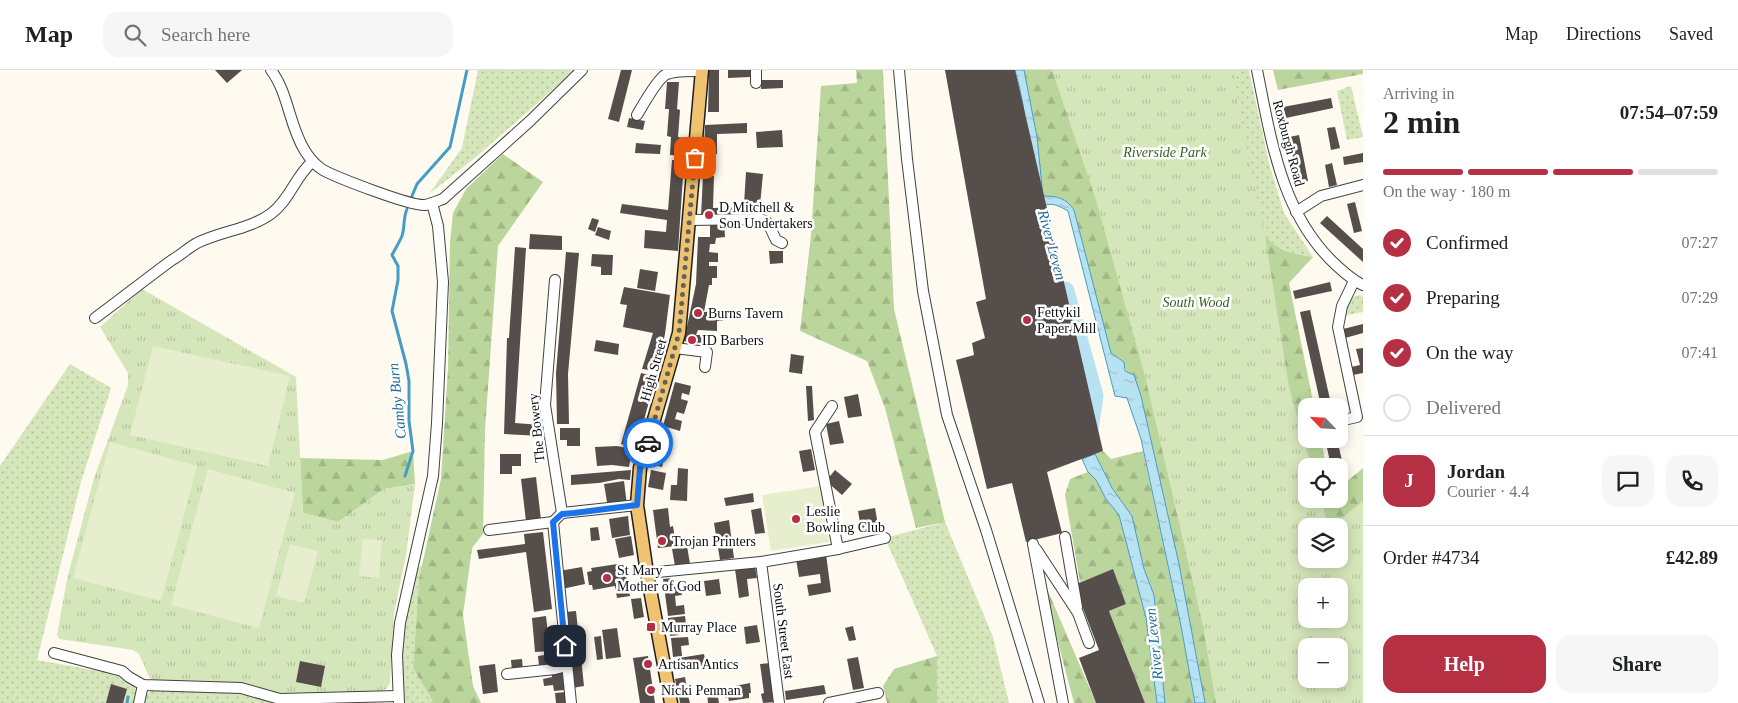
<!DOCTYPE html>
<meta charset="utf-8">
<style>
body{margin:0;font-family:Georgia,serif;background:#f6f6f6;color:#202124;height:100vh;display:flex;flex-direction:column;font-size:19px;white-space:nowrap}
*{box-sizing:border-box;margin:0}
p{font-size:16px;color:#757577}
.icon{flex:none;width:28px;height:28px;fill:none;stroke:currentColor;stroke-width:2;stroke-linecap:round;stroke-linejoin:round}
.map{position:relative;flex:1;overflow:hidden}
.drawer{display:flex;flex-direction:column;background:#fff;width:375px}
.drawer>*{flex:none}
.needle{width:32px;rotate:295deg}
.controls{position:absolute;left:1298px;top:328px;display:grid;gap:10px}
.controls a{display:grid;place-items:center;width:50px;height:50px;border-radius:10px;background:#fff;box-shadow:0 2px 12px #0003;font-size:25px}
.pin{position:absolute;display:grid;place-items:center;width:42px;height:42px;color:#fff;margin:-21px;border-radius:10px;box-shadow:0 2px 8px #0006}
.courier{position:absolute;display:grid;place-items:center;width:50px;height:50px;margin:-25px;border:4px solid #1a73e8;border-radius:50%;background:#fff;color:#222;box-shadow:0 1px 6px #0007}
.head em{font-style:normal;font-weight:600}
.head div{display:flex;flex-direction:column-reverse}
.head{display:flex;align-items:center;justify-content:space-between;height:85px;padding:0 20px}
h1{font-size:32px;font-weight:600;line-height:38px}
.bar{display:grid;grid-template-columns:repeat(4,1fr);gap:8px 5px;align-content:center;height:60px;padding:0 20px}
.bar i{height:6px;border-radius:4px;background:#e0e0e0}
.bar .active{background:#b43042}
.bar p{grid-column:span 4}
.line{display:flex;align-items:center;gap:12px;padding:0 20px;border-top:1px solid #e0e0e0}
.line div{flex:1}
.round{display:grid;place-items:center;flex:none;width:52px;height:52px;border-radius:15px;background:#f6f6f6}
ol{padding:0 20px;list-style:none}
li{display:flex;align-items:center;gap:15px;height:55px}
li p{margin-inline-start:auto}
li .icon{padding:5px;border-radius:50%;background:#b43042;color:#fff;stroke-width:4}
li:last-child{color:#757577}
li i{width:28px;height:28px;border:2px solid #e0e0e0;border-radius:50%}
.button{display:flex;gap:10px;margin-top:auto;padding:10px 20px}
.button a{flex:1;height:58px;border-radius:15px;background:#b43042;color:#fff;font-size:20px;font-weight:600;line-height:58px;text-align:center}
.button a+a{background:#f6f6f6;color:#202124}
header{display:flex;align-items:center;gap:30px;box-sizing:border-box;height:70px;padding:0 25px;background:#fff;border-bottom:1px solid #e0e0e0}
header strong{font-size:24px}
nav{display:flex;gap:28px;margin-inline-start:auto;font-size:18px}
.search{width:350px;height:45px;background:#f6f6f6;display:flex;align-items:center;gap:12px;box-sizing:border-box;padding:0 18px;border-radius:15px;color:#757577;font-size:19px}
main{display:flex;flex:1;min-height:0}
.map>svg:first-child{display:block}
.grass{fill:url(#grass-dots)}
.forest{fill:url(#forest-firs);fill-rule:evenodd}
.park{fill:url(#park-tufts);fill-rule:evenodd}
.pitch{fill:#e6eecd}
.water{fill:url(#water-ripples);stroke:#449dc4}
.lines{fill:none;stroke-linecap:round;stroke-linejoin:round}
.stream{stroke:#449dc4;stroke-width:3}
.river{stroke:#b8e2f2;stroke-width:19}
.building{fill:#564e4b}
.minor-casing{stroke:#414141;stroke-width:12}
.major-casing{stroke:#1f1f1f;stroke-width:15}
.minor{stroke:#fff;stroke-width:10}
.major{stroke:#efc36f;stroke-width:12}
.done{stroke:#62615d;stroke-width:5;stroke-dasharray:0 9}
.route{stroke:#1a73e8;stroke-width:6}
.poi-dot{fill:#b43042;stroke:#fff;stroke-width:2}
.labels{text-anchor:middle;stroke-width:5;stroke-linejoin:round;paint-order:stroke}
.street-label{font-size:14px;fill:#0e0e0e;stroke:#fff}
.park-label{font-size:14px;font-style:italic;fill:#356123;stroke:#fff}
.poi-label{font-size:14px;fill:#0e0e0e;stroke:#fff;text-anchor:start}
.water-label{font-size:15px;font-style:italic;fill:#206e97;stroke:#fff}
</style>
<header>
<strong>Map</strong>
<div class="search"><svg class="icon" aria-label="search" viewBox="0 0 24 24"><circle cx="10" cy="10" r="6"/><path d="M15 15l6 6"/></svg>Search here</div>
<nav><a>Map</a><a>Directions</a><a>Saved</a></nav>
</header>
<main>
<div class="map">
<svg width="1363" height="633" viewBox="0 0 1363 633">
<defs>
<pattern id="grass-dots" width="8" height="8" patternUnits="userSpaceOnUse" patternTransform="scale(1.25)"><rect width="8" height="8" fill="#d6e6bb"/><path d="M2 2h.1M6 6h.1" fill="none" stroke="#b6c4a0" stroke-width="1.8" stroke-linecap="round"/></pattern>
<pattern id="forest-firs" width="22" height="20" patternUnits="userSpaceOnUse" patternTransform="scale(1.25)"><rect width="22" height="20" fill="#bbd69c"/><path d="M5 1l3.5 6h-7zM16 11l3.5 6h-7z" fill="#a0b685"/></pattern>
<pattern id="park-tufts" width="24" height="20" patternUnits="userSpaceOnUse" patternTransform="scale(1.25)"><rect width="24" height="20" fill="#d6e6bb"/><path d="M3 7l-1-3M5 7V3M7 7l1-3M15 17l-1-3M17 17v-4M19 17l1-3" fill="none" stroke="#b6c4a0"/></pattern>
<pattern id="water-ripples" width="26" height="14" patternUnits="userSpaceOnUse" patternTransform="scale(1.25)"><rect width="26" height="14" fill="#b8e2f2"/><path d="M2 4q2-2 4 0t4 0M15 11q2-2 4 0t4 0" fill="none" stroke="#9dc1ce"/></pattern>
</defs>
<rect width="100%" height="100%" fill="#fefaf0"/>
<g class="grass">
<polygon points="478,0 575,0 476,87 429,124 462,78"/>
<path d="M1233 0H1249L1269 93 1284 143 1313 187C1292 183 1280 182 1265 166L1241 51Z"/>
<polygon points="1351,16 1363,67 1347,70 1337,21"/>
<polygon points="1360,225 1363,227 1363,242 1343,246 1348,228"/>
<polygon points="70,294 111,318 81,412 37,590 105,602 132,612 137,623 135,633 0,633 0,396"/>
<polygon points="945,452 993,567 1009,633 937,633 937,586 885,468"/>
<polygon points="423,494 419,509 413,598 434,633 399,633 397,607 410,506"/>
<polygon points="153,619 241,622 276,633 142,633 142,629"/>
</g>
<g class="forest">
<polygon points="856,0 883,0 894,239 945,452 916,458 885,338 867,291 800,261 811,165 821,16 857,13"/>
<path d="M1024 0H1233L1241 51 1265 166C1280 182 1291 183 1313 187L1289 213 1314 336H1306V369H1321L1326 396H1306V429H1339V418L1363 398V633H1205L1179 494 1141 326C1136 313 1125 306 1124 292L1111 283 1074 140C1066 128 1056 126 1042 127L1037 67ZM1306 456H1339V489H1306ZM1306 516H1339V549H1306ZM1306 576H1339V609H1306Z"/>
<polygon points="1273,0 1363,0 1363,4 1278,20"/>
<polygon points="503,84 543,112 498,176 485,360 483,464 472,478 463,545 473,616 481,633 434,633 413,598 419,509 441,409 448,298 450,172 453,143 466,119"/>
<polygon points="413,381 415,414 384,419 338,452 303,443 300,388 383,390"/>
<polygon points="1103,381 1111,389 1143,381 1181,556 1195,633 1165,633 1154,525 1144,499 1132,446 1112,418 1095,384"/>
<polygon points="1088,402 1096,410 1106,429 1119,445 1146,548 1157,633 1145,633 1109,541 1126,534 1113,500 1080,512 1065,425 1070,409"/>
<polygon points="1039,500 1096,633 1074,633"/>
<polygon points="937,586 937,633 887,633 883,616 894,599"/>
</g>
<g class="park">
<path d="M1052 0H1233L1241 51 1265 166 1289 317 1311 396H1306V429H1321L1328 456H1306V489H1339V456H1332L1363 431V633H1216L1203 556 1145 306 1096 130ZM1306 516H1339V549H1306ZM1306 576H1339V609H1306Z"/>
<polygon points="142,219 296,307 303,443 338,452 384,419 415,414 406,486 394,543 390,613 386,619 379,622 280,624 151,611 139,584 133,580 59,569 57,565 67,509 94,408 128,315 128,303 100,257"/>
</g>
<g class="pitch">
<polygon points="153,276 290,306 268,396 130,365"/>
<polygon points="110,372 197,396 161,531 73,508"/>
<polygon points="208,399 295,423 259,558 171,535"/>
<polygon points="821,416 829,472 771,481 762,425"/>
<polygon points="363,469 382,470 379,508 359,506"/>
<polygon points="290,474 318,481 304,533 276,526"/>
</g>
<g class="water">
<path d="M1015 0H1024L1037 67 1043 126C1057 126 1066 128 1074 140L1111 283 1124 292 1125 301 1134 305 1141 326 1179 494 1205 633H1195L1181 556 1141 369 1127 328 1115 326 1068 141C1054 133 1050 132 1034 139 1030 93 1028 45 1015 0Z"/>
<polygon points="1095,384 1112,418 1132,446 1144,499 1154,525 1165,633 1157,633 1146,548 1119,445 1106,429 1096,410 1088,402 1082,389"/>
</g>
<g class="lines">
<g class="stream">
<polyline points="412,126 417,114 450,77 467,0"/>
<path d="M405 406 413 381 409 351V311L406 294 392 241 398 210V196L392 185C395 179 399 173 402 166 405 157 403 148 407 139"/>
<polyline points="127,633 128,627"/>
</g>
<polyline class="river" points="1065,221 1094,326 1089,359"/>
</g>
<g class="building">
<polygon points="215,0 242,0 227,13"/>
<polygon points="621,0 632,0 619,52 608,49"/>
<polygon points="709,0 719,0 719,42 708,42"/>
<polygon points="728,0 750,0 750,7 728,8"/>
<polygon points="945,0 1015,0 1103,381 1047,402 1062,463 1026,472 1012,413 987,419 956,290 974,285 972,273 985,268 976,232 986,229"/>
<polygon points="761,10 783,10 783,18 761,19"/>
<polygon points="667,12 679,12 677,39 680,40 678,67 685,68 684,86 670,85 671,67 667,66 669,39 665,39"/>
<polygon points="1331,28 1333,38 1286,48 1283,37"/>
<polygon points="629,48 645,51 643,60 627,57"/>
<polygon points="747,53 747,63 717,64 717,84 704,84 705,55"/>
<polygon points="1335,57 1340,78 1331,80 1327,58"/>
<polygon points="782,60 783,77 757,78 756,62"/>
<polygon points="1299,65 1308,111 1298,113 1289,67"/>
<polygon points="636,73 661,75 660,84 635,83"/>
<polygon points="1363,83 1363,92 1344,95 1343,87"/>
<polygon points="672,90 684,91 678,181 644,178 645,160 666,162 667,150 620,143 622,134 668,140"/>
<polygon points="1332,93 1337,115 1329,117 1325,95"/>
<polygon points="746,102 763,104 760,135 744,134"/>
<polygon points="703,105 714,106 713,138 746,137 746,146 701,146"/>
<polygon points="1355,132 1362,161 1354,163 1347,134"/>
<polygon points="1327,146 1363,179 1363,192 1320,153"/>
<polygon points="592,148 599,150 595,162 588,159"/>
<polygon points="724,151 725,167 716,168 715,174 710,174 709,182 718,183 718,192 709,192 709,196 717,196 717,208 712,208 712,215 709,215 704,242 722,241 723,251 717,251 717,261 698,260 696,265 713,265 712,272 694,273 684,271 696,214 698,167 710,167 710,152"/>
<polygon points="598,157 611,161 609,170 595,165"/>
<polygon points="530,164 562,166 562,180 529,179"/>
<polygon points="515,177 526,178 515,353 541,355 541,366 504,364 507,268 509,268"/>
<polygon points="769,181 783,181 783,193 770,194"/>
<polygon points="566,182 579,183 568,304 569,354 557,354 556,303"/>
<polygon points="592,184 613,185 612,205 601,205 601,197 591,196"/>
<polygon points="640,199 658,202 655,221 637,218"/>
<polygon points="1330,212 1332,221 1295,229 1293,221"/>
<polygon points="624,217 670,225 665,264 657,301 642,299 653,263 623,257 627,235 620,234"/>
<polygon points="1310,240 1331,334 1323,336 1321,336 1300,242"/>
<polygon points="1363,254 1363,263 1345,268 1343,259"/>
<polygon points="596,270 619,274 618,285 594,281"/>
<polygon points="1363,278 1363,303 1353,305 1351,297 1360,295 1356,279"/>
<polygon points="791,284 804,286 802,304 789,302"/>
<polygon points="641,303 656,307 636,378 621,374"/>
<polygon points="675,312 691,316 689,325 682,323 681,329 688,331 684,344 677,342 675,349 682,351 680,361 663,356"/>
<polygon points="806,316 812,316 814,350 808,351"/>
<polygon points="858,324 862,346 848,348 844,327"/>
<polygon points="839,351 844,373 830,375 826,354"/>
<polygon points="560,358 580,358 580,376 567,376 567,370 560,370"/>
<polygon points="659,361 669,363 665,379 656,377"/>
<polygon points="1325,369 1337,369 1346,408 1339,409 1339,396 1331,396"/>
<polygon points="617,376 632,379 629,397 612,395 597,396 595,377"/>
<polygon points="656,378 666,381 662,397 653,395"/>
<polygon points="811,379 815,400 803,402 799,381"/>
<polygon points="500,384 521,384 521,396 512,396 512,404 500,404"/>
<polygon points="678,398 688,399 687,431 670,430 671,415 677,415"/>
<polygon points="631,400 630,410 619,409 599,413 571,415 571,405"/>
<polygon points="651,400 666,403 663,420 648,417"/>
<polygon points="835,400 852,414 842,425 826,411"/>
<polygon points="536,407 541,450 526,451 521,409"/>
<polygon points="624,411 627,435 608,438 604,414"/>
<polygon points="753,423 754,432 726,436 724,428"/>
<polygon points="668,438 670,457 673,456 676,476 658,478 653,440"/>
<polygon points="761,438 765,463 755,464 751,440"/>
<polygon points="875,438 878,455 861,458 858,441"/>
<polygon points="628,446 630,465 612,468 609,449"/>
<polygon points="729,450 734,488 720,490 714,453"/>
<polygon points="598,457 600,470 591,471 590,458"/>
<polygon points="543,462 552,539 534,542 526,482 479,489 477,480 525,474 524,464"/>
<polygon points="631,466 634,485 619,488 615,469"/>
<polygon points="687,476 690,494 675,496 672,479"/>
<polygon points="826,484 831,522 809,526 807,515 821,513 820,504 799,507 796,489"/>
<polygon points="624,493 630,526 617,528 615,516 593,520 592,515 589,515 587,502 592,501 591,498"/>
<polygon points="755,496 757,508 747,509 749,526 739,528 735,499"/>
<polygon points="582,497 585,514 562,519 559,501"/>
<polygon points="1113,499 1126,534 1109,541 1145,633 1096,633 1079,588 1099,580 1074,515"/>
<polygon points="672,508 673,517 681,516 682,525 675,526 676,536 684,535 685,544 668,546 663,509"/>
<polygon points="719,509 721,524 706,526 704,511"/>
<polygon points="641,528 644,547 634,549 631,529"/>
<polygon points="576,541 584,616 572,618 564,542"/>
<polygon points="546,546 550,581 535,582 532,548"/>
<polygon points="685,546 686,554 678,555 679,565 670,566 668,548"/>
<polygon points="757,555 760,572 746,574 744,557"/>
<polygon points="853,556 856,570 849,571 845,558"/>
<polygon points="617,558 621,587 606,589 602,560"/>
<polygon points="601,566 603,589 597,590 594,567"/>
<polygon points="688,567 689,575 681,576 682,586 673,587 671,568"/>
<polygon points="557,583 558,594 539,596 538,586"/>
<polygon points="704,584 706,595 680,599 679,588"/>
<polygon points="648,586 655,633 640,633 633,588"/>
<polygon points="858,587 864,618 853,620 847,589"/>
<polygon points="522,589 523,600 512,601 511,590"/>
<polygon points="300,591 325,596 321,617 296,612"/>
<polygon points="772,593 777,632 763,633 761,624 764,623 760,594"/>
<polygon points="495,594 498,622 483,624 479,596"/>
<polygon points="562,602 565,620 554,621 553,615 544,616 543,609 552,607 551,603"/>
<polygon points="685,607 688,625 678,626 675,609"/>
<polygon points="750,613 751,623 749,623 749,628 729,631 728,627 725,628 724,618"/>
<polygon points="111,614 127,619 123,633 106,633"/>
<polygon points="824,615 826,624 786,630 785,621"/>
<polygon points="717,621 719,633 708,633 707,623"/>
<polygon points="566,622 567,633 556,633 555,623"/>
<polygon points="688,626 690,633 680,633 679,627"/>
</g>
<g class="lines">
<g class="minor-casing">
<g id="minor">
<path d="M271 0C289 24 289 56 305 81 310 89 315 95 323 100 338 108 410 136 425 135 431 134 437 131 443 129L530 51 582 0"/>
<polyline points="756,0 756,13"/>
<polyline points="899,0 907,89 923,221 947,345 986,460 1039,633"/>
<path d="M1257 0C1271 69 1281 144 1336 195 1345 203 1352 210 1363 215"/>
<path d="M637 45C643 35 656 11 665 5 674 0 692 1 702 1"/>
<polyline points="1296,142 1321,126 1363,115"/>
<polyline points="689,150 761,149 768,153 776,170 782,173"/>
<polyline points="555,210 545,335 562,443"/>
<path d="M95 248C121 229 146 209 172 190 181 185 188 178 197 173 221 161 251 159 272 143 290 129 295 107 312 92"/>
<polyline points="675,278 707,282 705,297"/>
<polyline points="832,336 815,362 838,479"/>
<polyline points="1339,351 1357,347 1338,257 1342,236 1354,211"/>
<polyline points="489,460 553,452"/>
<polyline points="1065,467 1077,537"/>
<polyline points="1033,474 1063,633"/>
<polyline points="1036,479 1078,543 1089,573"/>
<polyline points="761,492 779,633"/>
<polyline points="647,503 761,492 838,479 885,468"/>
<polyline points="54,583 122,601 129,607 143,615 241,618 280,629 398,626"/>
<polyline points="507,604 555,599 567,596"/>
<polyline points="139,633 143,615"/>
<polyline points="399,633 397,585 400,553 433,406 437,353 443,212 438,156 432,133"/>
<polyline points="571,633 553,452 562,443 637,435"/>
<polyline points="829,633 878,623"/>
</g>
</g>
<g class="major-casing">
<polyline id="major" points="671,633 647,503 637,435 640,398 679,263 702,0"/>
</g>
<use href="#minor" class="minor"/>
<use href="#major" class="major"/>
</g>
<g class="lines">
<polyline class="done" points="648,373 679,263 695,88"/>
<polyline class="route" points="565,576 553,452 562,444 574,443 637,435 640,398 648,373"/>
</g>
<g class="poi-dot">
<circle cx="709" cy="145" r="5"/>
<circle cx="698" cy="243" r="5"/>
<circle cx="1027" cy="250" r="5"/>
<circle cx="692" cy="270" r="5"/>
<circle cx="796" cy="449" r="5"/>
<circle cx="662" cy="471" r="5"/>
<circle cx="607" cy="508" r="5"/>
<rect x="646" y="552" width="10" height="10" rx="2.5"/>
<circle cx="648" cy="594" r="5"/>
<circle cx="651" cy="620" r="5"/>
</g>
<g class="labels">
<g class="street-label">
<text transform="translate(1289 73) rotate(75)" y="5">Roxburgh Road</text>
<text transform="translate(653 300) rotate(-74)" y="5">High Street</text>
<text transform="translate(536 358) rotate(-96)" y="5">The Bowery</text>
<text transform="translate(784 561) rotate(83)" y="5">South Street East</text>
</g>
<g class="park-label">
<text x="1165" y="87">Riverside Park</text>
<text x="1196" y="237">South Wood</text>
</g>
<g class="poi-label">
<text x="719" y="142">D Mitchell &amp;<tspan x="719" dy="16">Son Undertakers</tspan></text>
<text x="1037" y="247">Fettykil<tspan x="1037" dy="16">Paper Mill</tspan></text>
<text x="708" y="248">Burns Tavern</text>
<text x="702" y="275">ID Barbers</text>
<text x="806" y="446">Leslie<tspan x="806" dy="16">Bowling Club</tspan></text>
<text x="672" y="476">Trojan Printers</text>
<text x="617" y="505">St Mary<tspan x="617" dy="16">Mother of God</tspan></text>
<text x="661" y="562">Murray Place</text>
<text x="658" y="599">Artisan Antics</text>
<text x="661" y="625">Nicki Penman</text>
</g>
<g class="water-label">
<text transform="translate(1052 175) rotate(75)" y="5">River Leven</text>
<text transform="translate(397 331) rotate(-96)" y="5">Camby Burn</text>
<text transform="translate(1154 574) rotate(-96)" y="5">River Leven</text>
</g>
</g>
</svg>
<div class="controls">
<a><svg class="needle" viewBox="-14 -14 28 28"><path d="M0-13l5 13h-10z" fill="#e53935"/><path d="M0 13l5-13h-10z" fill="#757577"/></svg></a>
<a><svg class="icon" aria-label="locate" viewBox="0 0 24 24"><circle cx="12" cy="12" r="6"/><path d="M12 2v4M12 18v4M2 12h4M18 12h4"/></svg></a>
<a><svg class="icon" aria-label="layers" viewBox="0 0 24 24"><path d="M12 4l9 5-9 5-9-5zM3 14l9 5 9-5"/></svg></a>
<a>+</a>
<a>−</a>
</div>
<div class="pin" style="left:695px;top:88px;background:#ea580c"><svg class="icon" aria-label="bag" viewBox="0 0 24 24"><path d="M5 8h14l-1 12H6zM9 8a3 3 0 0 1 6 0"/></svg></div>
<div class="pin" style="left:565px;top:576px;background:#1f2937"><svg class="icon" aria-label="home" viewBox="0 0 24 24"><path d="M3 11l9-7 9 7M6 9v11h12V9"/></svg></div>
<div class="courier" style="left:648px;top:373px"><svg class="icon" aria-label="car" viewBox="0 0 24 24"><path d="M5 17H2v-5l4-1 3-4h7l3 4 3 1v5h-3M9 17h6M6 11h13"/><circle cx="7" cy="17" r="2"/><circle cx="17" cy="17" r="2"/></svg></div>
</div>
<section class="drawer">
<div class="head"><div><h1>2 min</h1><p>Arriving in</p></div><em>07:54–07:59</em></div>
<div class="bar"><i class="active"></i><i class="active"></i><i class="active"></i><i></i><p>On the way · 180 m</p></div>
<ol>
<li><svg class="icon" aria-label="check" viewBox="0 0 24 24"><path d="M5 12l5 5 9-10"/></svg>Confirmed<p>07:27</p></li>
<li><svg class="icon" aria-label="check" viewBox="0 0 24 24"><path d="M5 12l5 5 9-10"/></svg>Preparing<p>07:29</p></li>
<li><svg class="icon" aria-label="check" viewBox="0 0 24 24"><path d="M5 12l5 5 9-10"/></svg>On the way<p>07:41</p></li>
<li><i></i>Delivered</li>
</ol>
<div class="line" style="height:90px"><b class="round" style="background:#b43042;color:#fff">J</b><div><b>Jordan</b><p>Courier · 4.4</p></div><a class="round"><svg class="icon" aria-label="chat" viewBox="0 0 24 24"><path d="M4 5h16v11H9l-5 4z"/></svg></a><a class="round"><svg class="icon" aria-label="phone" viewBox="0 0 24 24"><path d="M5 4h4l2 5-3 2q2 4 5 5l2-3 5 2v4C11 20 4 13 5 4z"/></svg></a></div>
<div class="line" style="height:65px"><div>Order #4734</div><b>£42.89</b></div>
<div class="button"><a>Help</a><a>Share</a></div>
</section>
</main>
